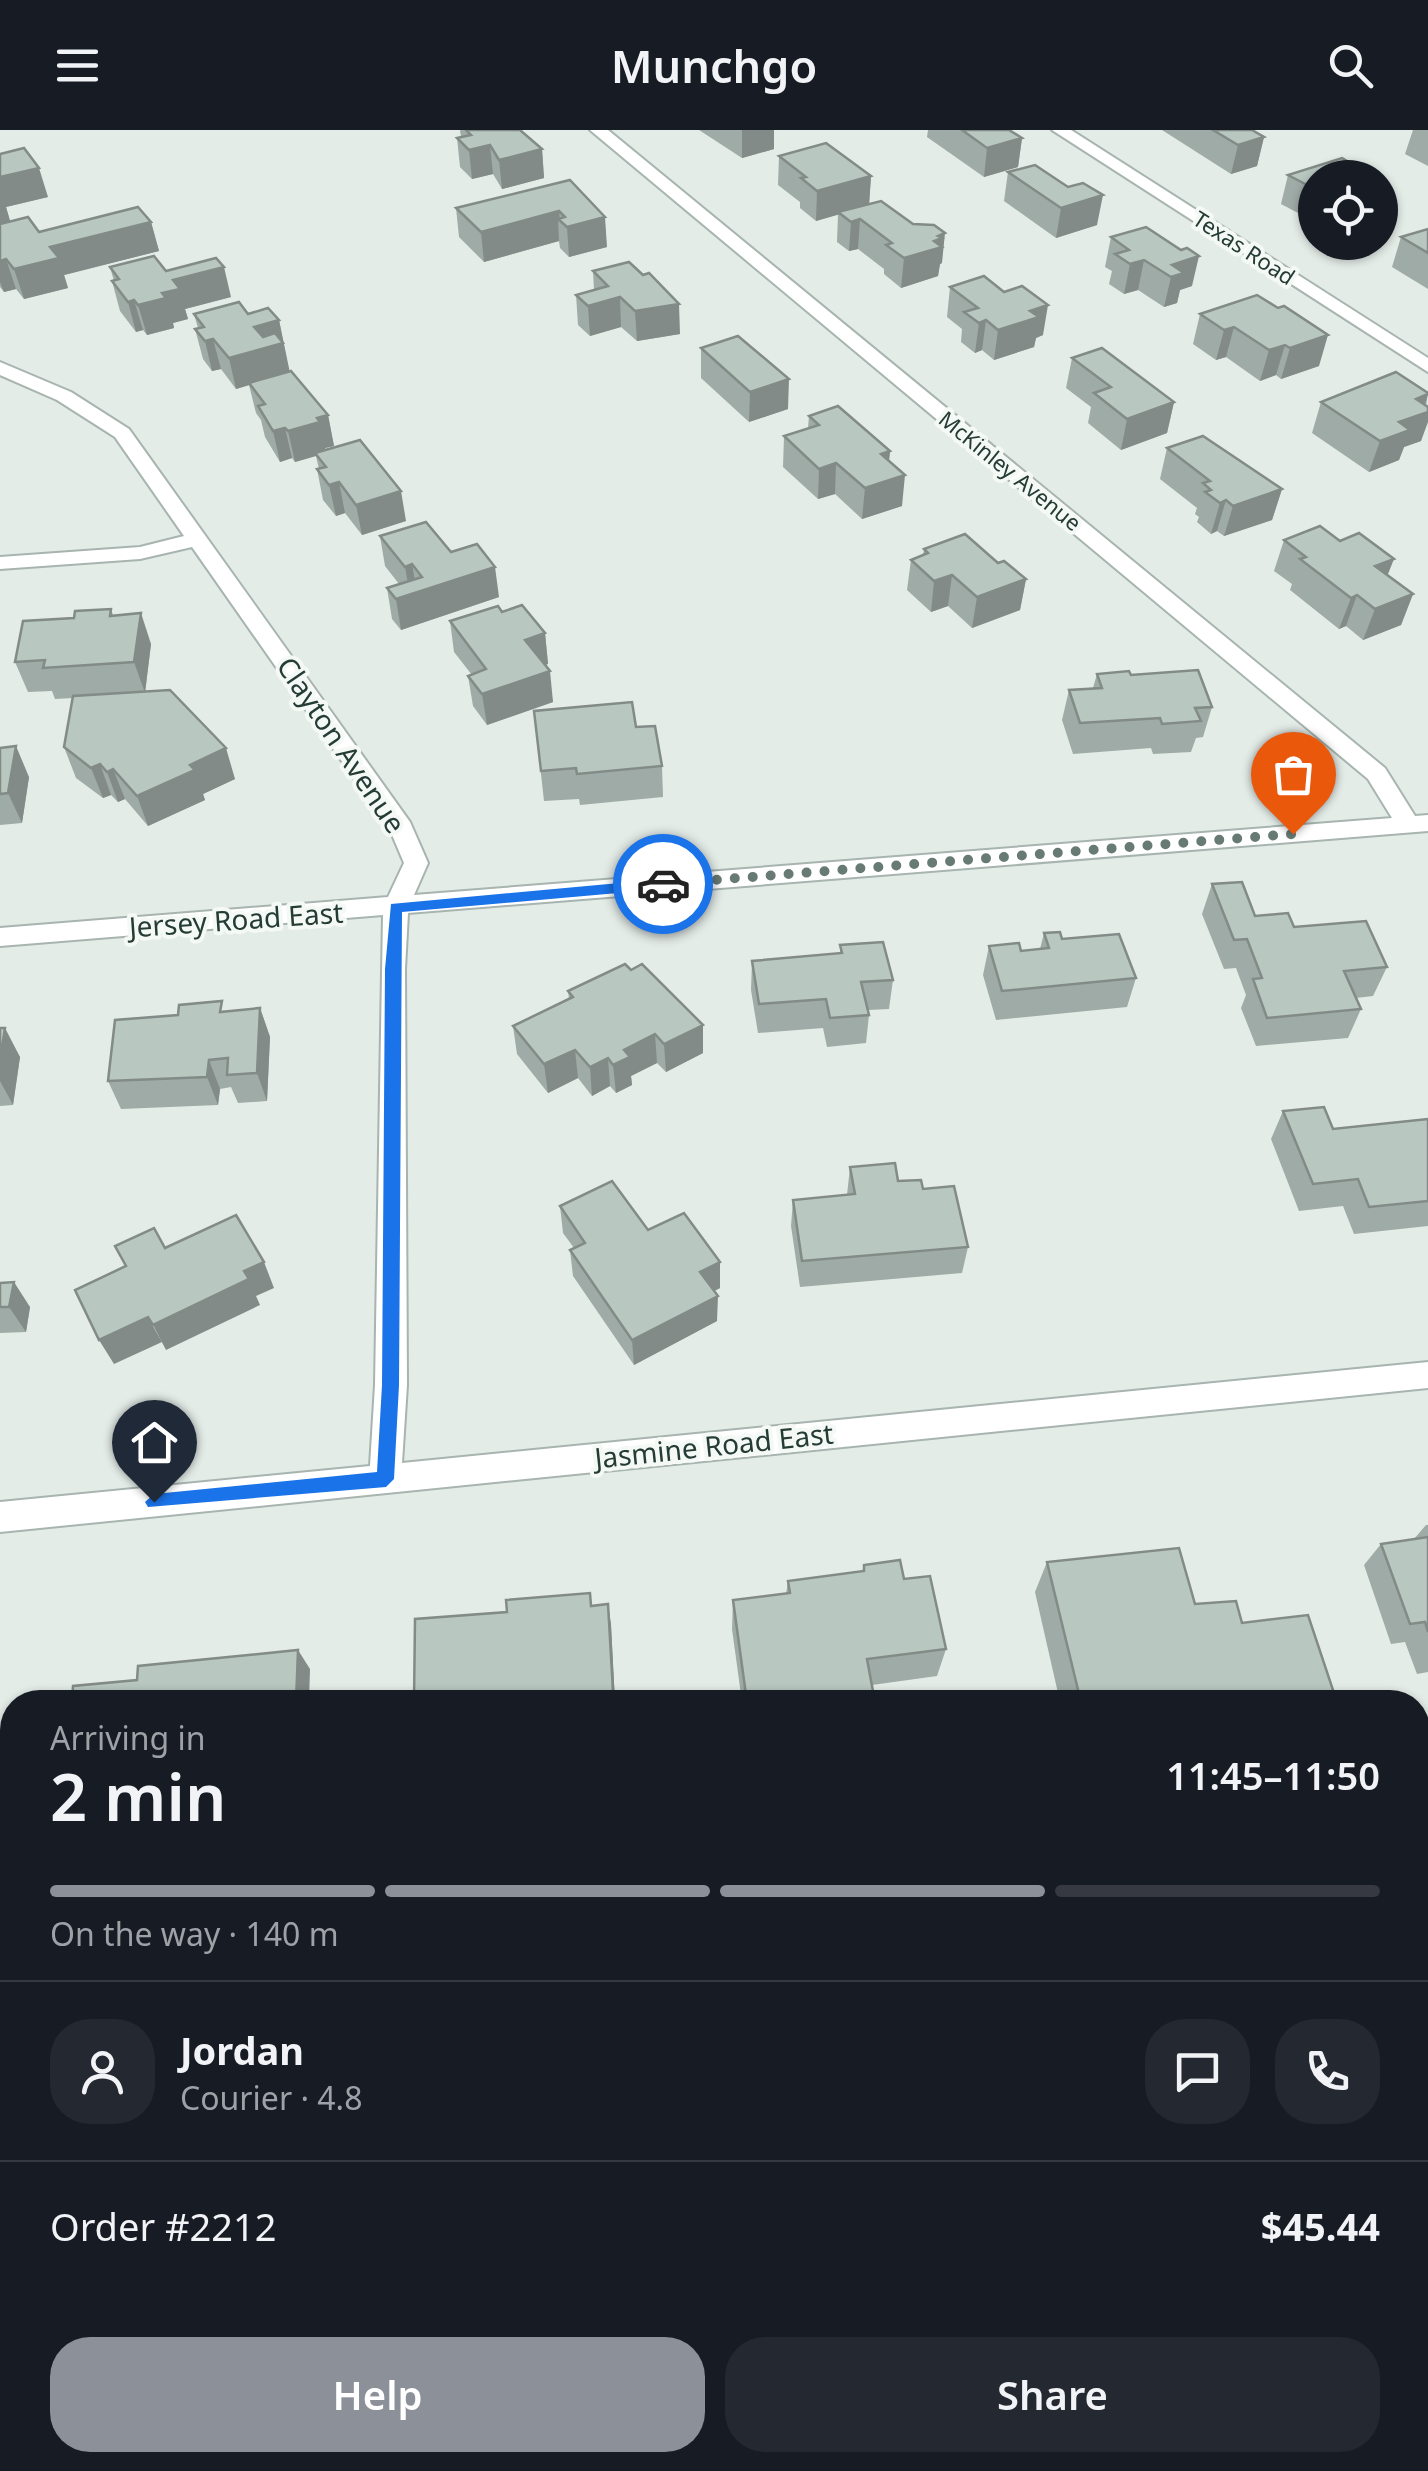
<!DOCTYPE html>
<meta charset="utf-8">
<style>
body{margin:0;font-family:"Noto Sans",sans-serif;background:#242831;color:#f1f3f6;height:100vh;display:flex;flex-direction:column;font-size:38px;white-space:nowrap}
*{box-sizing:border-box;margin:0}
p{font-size:32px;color:#9ea1a6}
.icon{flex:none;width:55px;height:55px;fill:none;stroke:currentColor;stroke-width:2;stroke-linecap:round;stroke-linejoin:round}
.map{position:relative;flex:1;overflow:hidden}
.panel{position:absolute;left:0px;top:1560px;width:1430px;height:782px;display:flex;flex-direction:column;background:#171b24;border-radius:40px 40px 0 0;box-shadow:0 2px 8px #0004}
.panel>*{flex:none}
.buttons{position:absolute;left:1298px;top:30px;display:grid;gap:20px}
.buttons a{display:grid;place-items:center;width:100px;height:100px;border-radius:50%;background:#171b24;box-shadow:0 2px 8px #0004;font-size:50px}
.pin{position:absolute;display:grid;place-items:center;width:85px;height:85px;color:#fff;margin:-102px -42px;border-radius:50% 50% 50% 0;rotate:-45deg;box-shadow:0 0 10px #0007}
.pin .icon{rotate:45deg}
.courier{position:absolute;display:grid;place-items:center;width:100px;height:100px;margin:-50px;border:8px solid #1a73e8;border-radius:50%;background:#fff;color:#222;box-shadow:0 2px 12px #0007}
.summary em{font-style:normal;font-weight:600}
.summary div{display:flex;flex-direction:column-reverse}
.summary{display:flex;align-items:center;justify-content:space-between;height:170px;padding:0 50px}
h1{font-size:65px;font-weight:600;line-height:75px}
.bar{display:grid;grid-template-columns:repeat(4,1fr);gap:15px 10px;align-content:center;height:120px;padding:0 50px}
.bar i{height:12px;border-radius:8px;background:#363941}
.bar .on{background:#8c9099}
.bar p{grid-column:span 4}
.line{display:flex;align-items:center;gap:25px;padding:0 50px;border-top:2px solid #363941}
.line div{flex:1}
.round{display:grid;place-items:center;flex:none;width:105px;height:105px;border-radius:40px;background:#242831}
.action{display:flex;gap:20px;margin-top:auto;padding:20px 50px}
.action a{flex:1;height:115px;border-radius:40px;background:#8c9099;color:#fff;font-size:40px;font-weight:600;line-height:115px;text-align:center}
.action a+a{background:#242831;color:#f1f3f6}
header{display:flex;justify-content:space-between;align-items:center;height:130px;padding:0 50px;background:#171b24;font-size:45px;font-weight:600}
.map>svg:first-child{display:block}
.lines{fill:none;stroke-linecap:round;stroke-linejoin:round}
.canal{fill:#90c3cd;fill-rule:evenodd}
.minor-casing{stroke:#a7b4af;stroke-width:4}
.minor{fill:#fff;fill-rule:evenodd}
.wall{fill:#9faba6}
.shaded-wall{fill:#828b87}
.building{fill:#b9c7c1;stroke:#828b87;stroke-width:2.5}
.route{fill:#1a73e8}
.done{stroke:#687a74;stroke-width:10;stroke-dasharray:0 18}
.labels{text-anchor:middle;stroke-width:8;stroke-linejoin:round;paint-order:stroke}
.far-street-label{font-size:22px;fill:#253c36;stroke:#f4f9f6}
.street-label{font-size:28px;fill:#253c36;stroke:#f4f9f6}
</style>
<header><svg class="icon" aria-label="menu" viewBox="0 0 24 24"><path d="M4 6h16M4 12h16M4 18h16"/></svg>Munchgo<svg class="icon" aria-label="search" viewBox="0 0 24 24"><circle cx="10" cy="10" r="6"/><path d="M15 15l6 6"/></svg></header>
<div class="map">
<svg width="1428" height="2341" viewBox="0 0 1428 2341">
<rect width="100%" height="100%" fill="#e4ece8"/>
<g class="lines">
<g class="canal">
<polygon points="1428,2022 1428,2114 1418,2115 1418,2023"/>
<polygon points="12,2216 12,2312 0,2313 0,2217"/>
</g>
<g class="minor-casing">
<g id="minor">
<polygon points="590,0 608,0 1385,638 1415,686 1428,685 1428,701 408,783 405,839 407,1255 402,1333 1428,1232 1428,1258 0,1402 0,1372 370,1336 375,1255 383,785 0,816 0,798 388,767 404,733 390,700 192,417 140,429 0,439 0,427 140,417 184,406 115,307 57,270 0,245 0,232 71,262 129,299 410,692 428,733 414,765 1392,688 1368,649"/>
<polygon points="1052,0 1071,0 1428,228 1428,242"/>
</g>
</g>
<use href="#minor" class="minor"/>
</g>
<g class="wall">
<polygon points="460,0 520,0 542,19 544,48 502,59 493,44 472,49 460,37 457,8 461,7"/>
<polygon points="699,0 774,0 774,19 742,28"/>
<polygon points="928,0 1009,0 1022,8 1018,37 984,47 927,7"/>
<polygon points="1162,0 1252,0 1264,7 1257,36 1231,44"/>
<polygon points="1413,0 1428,0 1428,36 1405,24"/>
<polygon points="0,24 48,67 6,77 10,91 39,102 151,92 159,121 64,145 68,158 24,169 16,159 4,162 0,157"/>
<polygon points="779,26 871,46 869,74 942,133 940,134 938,146 901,158 884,144 884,139 858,119 849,121 837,112 838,84 816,91 800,78 800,72 778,55"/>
<polygon points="1008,42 1097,95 1056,108 1004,71"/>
<polygon points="1288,45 1315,48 1315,92 1281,74"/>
<polygon points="570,50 607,117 569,127 560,118 559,111 484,132 459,107 456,78"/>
<polygon points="1428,99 1428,159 1392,137 1401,107"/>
<polygon points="1111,107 1192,156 1180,160 1177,173 1164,177 1138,160 1124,164 1109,154 1112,141 1105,137"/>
<polygon points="110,137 166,141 231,167 185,179 188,189 173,193 174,198 147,205 143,200 136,202 120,181 112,151 114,151"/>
<polygon points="593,141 643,145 680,204 637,211 621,197 590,206 578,195 576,165 594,160"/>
<polygon points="950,157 1043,205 1036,208 1034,217 994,230 982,220 975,223 961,212 962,199 947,187"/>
<polygon points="1257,165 1319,236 1281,249 1276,245 1260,251 1226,227 1216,230 1193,214 1200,184"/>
<polygon points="194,184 279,190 289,241 328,285 334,316 325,318 326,320 406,391 362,405 345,383 336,386 323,370 317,339 319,339 316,326 295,332 292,328 280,332 265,307 261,290 256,283 249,255 236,259 221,239 212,241 203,229 195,199 198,198"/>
<polygon points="701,218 788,279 749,292 701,248"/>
<polygon points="1072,228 1174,272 1167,303 1121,320 1088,293 1091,277 1066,258"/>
<polygon points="1428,263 1421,311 1404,317 1399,330 1369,342 1312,303 1321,272"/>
<polygon points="809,286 890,321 889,330 902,376 862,389 835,364 818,369 783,337 784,306 808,298"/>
<polygon points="1167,318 1282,359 1272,390 1224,406 1217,401 1211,404 1197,392 1199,387 1195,384 1197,378 1160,349"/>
<polygon points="380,406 451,422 499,467 401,500 392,489 387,458 399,454 385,436"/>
<polygon points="1284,410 1388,445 1413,464 1401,495 1363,510 1346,496 1339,499 1290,460 1292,454 1274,441"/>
<polygon points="924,419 998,433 1026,449 1020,480 972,498 948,476 931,482 907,460 911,430 923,425"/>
<polygon points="111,479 113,485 151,514 145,562 235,649 203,664 205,670 148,696 125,669 118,672 111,665 103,668 76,648 64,617 73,568 55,569 52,561 28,562 15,532 74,488"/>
<polygon points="502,482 545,503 548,534 545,535 553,572 487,595 473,576 468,546 472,545 454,522 450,491"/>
<polygon points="1097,544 1131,545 1212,577 1203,607 1196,608 1191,622 1153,624 1151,618 1073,624 1062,590 1069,560 1093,558"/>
<polygon points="534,581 636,597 662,636 663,667 580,675 579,669 544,671"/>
<polygon points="0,618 29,647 22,693 0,695"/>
<polygon points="1212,754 1255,786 1387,837 1373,866 1356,868 1361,879 1348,908 1256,916 1241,878 1246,865 1236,838 1224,839 1202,784"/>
<polygon points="1044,803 1062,809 1136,848 1127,877 996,890 983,845 989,816 1021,821 1040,819"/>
<polygon points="840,815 893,850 889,879 868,880 869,885 866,913 827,917 823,898 758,903 751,860 752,831 840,823"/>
<polygon points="568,861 703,923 666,942 657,933 631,946 632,955 616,963 610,956 592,966 578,948 548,963 517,924 513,896 569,869"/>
<polygon points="260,878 270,907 267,971 238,973 231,957 220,959 218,975 121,979 108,951 225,881"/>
<polygon points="0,898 20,927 13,975 0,976"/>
<polygon points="1283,981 1333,999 1428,989 1428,1096 1354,1104 1343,1076 1299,1081 1271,1009"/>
<polygon points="850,1037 923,1059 968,1117 962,1143 800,1157 791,1096 793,1070 847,1065"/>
<polygon points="560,1076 648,1100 720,1132 720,1158 714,1161 717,1191 634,1235 573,1146 570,1120 574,1118 563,1103"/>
<polygon points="0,1153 30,1177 26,1202 0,1203"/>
<polygon points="1426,1395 1428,1395 1428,1542 1417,1544 1405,1512 1391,1514 1364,1435 1381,1414 1414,1409"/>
<polygon points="1047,1432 1195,1474 1242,1493 1337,1572 1060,1572 1035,1462"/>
<polygon points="864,1435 904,1449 946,1519 937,1546 872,1555 875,1572 742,1572 732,1499 733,1470 786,1464 788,1451 862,1442"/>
<polygon points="590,1463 592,1476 608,1474 611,1495 615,1572 414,1572 507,1482"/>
</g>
<g class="shaded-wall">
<polygon points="742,0 774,0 774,19 742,28"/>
<polygon points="1264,7 1257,36 1231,44 1238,15"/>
<polygon points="1022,8 1018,37 984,47 987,18"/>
<polygon points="490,15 493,44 472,49 469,20"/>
<polygon points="542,19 544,48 502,59 499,30"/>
<polygon points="39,38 48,67 6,77 11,94 0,96 0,47"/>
<polygon points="871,46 869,76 816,91 817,61"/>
<polygon points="1103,65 1097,95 1056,108 1061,78"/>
<polygon points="559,81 560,91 558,89 559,111 484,132 481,102"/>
<polygon points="605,87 607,117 569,127 567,97"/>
<polygon points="860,89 858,119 849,121 851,92"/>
<polygon points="151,92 159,121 64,145 68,158 24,169 14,139 50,117"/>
<polygon points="945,103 942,133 940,134 938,146 901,158 904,128 934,111 938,106"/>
<polygon points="1199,126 1192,156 1180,160 1177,173 1164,177 1171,147 1172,135"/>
<polygon points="6,129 16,159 4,162 0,152 0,131"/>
<polygon points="1144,130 1138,160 1124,164 1130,134"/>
<polygon points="224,137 231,167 185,179 188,189 173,193 174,198 147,205 138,175 162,163 173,150"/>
<polygon points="620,167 621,197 590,206 588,176"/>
<polygon points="134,170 143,200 136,202 128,172"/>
<polygon points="679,174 680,204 637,211 635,181"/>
<polygon points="1048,175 1043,205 1036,208 1034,217 994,230 998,200 1030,181"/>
<polygon points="279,190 290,243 236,259 229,228 254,197"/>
<polygon points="986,190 982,220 975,223 979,193"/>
<polygon points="1234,197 1226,227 1216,230 1224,200"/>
<polygon points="1328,205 1319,236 1281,249 1290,218"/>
<polygon points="213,209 221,239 212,241 205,211"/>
<polygon points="1285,215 1276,245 1260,251 1269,220"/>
<polygon points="789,249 788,279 749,292 750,262"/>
<polygon points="1428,264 1422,284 1428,282 1428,292 1421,311 1404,317 1399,330 1369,342 1380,311 1399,292 1416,269"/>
<polygon points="1174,272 1167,303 1121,320 1127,289"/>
<polygon points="328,285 334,316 325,318 326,323 295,332 288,301"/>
<polygon points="285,298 292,328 280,332 273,301"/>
<polygon points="890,321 887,351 905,345 902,376 862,389 865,358 881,324"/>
<polygon points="836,333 835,364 818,369 819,339"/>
<polygon points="339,352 345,383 336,386 329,355"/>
<polygon points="1282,359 1272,390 1224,406 1233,376"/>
<polygon points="401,361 406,391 362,405 356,375"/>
<polygon points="1226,370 1217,401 1211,404 1220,373"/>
<polygon points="1394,429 1382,459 1375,436"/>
<polygon points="412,434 417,462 495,437 499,467 401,500 396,469 410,465 405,437"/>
<polygon points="952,445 948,476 931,482 934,451"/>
<polygon points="1026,449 1020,480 972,498 977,467"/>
<polygon points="1413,464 1401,495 1363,510 1375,479"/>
<polygon points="1357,465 1346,496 1339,499 1351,468"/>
<polygon points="141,483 151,514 145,563 134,532"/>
<polygon points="545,503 548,534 528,541 525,510"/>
<polygon points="550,541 553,572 487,595 482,564"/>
<polygon points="16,616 29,647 22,693 8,663"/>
<polygon points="226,618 235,649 203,664 205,670 148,696 137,666 190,635"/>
<polygon points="100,634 111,665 103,668 91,638"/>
<polygon points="113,639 125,669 118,672 107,642"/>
<polygon points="260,878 270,907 267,971 257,943"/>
<polygon points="703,895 703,923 666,942 664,914"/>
<polygon points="5,898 20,927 13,975 0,951 0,930"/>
<polygon points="655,904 657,933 631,946 632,955 616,963 613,935 624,920"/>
<polygon points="575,920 578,948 548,963 544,934"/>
<polygon points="608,928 610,956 592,966 590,937"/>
<polygon points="209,930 220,959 218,975 207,947"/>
<polygon points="264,1132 274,1158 256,1166 260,1175 166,1220 153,1195 244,1141"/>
<polygon points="720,1132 720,1158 701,1168 700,1142"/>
<polygon points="14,1152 30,1177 26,1202 9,1177"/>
<polygon points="718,1166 717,1191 634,1235 632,1210"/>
<polygon points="148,1187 162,1212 114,1234 99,1210"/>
<polygon points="608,1474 611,1495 615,1572 613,1562"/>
<polygon points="298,1520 310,1539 309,1572 296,1572"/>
</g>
<g class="building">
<polygon points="466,0 520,0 542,19 499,30 490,15 469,20 457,8 471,5"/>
<polygon points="962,0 1009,0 1022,8 987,18"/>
<polygon points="1213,0 1252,0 1264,7 1238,15"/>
<polygon points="826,13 871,46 817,61 801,48 806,47 779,26"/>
<polygon points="24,18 39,38 0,47 0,24"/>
<polygon points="1342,28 1371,45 1363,48 1315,48 1315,59 1288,45"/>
<polygon points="1035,35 1068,57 1083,53 1103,65 1061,78 1008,42"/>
<polygon points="570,50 605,87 567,97 558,89 565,87 559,81 481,102 456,78"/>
<polygon points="881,71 913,94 934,95 945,103 938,106 942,108 934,111 942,117 904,128 886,115 892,113 860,89 851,92 838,82"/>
<polygon points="138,77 151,92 50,117 59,128 14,139 6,129 0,131 0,94 28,87 39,102"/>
<polygon points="1146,97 1181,120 1187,118 1199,126 1172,135 1184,143 1171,147 1144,130 1130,134 1115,124 1129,120 1111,107"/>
<polygon points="1428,99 1428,123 1401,107"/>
<polygon points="154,126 166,141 216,128 224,137 173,150 180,159 162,163 166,168 138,175 134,170 128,172 112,151 119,149 110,137"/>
<polygon points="629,132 643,145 649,143 679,174 635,181 620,167 588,176 576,165 608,156 593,141"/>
<polygon points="984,146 1004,162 1022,156 1048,175 1030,181 1039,187 998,200 986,190 979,193 964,182 978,178 950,157"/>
<polygon points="1257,165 1278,178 1284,176 1328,205 1290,218 1285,215 1269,220 1234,197 1224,200 1200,184"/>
<polygon points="239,172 248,184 268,178 279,190 254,197 263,207 275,203 283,213 229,228 213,209 205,211 195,199 204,197 194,184"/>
<polygon points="738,206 789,249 750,262 701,218"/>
<polygon points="1102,218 1174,272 1127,289 1094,263 1111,257 1072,228"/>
<polygon points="291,241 328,285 317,288 320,292 288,301 285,298 273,301 258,276 265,274 249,253"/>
<polygon points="1396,242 1428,263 1428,264 1416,269 1428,277 1428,282 1399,292 1410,300 1380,311 1321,272"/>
<polygon points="838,276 890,321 881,324 905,345 865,358 836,333 819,339 784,306 819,295 809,286"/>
<polygon points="1203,306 1282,359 1233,376 1226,370 1220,373 1205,362 1211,360 1203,353 1210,351 1167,318"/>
<polygon points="360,310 401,361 356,375 339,352 329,355 317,339 326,337 315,323"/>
<polygon points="426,392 451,422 477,414 495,437 396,469 387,458 422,447 412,434 405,437 380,406"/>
<polygon points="1320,396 1340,411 1359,403 1394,429 1375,436 1413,464 1375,479 1357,465 1351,468 1300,429 1306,427 1284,410"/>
<polygon points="965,404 998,433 1004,431 1026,449 977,467 952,445 934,451 911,430 928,423 924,419"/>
<polygon points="522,475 545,503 525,510 550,541 482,564 468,546 486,539 450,491 498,476 502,482"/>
<polygon points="111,479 110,486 141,483 134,532 43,538 45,530 15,532 23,491 74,488 75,481"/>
<polygon points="1198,540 1212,577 1195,578 1201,591 1162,594 1160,588 1080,593 1069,560 1102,558 1097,544 1129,541 1131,545"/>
<polygon points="170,560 226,618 190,635 195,640 137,666 113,639 107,642 100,634 91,638 64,617 73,566"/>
<polygon points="632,572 636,597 655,596 662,636 577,644 576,638 541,641 534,581"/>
<polygon points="16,616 8,663 0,664 0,618"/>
<polygon points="1242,752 1255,786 1288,783 1294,797 1366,791 1387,837 1344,841 1361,879 1267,888 1253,849 1262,848 1247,809 1234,810 1212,754"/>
<polygon points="1060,802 1062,809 1119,804 1136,848 1002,861 989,816 1019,813 1021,821 1049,818 1044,803"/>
<polygon points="883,812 893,850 861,852 869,885 830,888 826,869 759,874 752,831 842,823 840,815"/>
<polygon points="625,834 631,840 642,834 703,895 664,914 655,904 624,920 630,927 613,935 608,928 590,937 575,920 544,934 513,896 573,867 568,861"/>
<polygon points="222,871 220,882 260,878 257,943 227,945 228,928 209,930 207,947 108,951 115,890 178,885 179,875"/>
<polygon points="0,898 5,898 0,930"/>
<polygon points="1324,977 1333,999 1428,989 1428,1071 1369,1077 1358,1049 1313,1054 1283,981"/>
<polygon points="895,1033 898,1051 921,1050 923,1059 954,1056 968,1117 802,1131 793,1070 855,1064 850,1037"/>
<polygon points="612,1051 648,1100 684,1083 720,1132 700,1142 718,1166 632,1210 570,1120 585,1113 560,1076"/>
<polygon points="236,1085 264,1132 244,1141 249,1149 153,1195 148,1187 99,1210 75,1160 126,1136 115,1116 154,1098 165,1118"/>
<polygon points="14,1152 9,1177 0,1177 0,1153"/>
<polygon points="1428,1407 1428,1502 1425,1492 1410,1494 1381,1414"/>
<polygon points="1179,1418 1195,1474 1236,1471 1242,1493 1308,1485 1337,1572 1081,1572 1047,1432"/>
<polygon points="900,1430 904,1449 930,1446 946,1519 867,1529 875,1572 747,1572 733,1470 790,1463 788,1451 864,1441 864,1435"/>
<polygon points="590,1463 591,1476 608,1474 613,1562 515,1570 515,1572 414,1572 415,1489 507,1482 506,1470"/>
<polygon points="298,1520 296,1572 72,1572 73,1556 137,1550 138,1536"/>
</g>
<polygon class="route" points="663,749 670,754 663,759 402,782 399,1255 394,1349 386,1357 148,1377 145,1372 154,1364 377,1342 382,1255 385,839 391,774"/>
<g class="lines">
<polyline class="done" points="663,754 1293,704"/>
</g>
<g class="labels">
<g class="far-street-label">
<text transform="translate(1244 118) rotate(33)" y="8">Texas Road</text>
<text transform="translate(1010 341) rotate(39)" y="8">McKinley Avenue</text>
</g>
<g class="street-label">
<text transform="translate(341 615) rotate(56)" y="10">Clayton Avenue</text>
<text transform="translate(236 790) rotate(-4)" y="10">Jersey Road East</text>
<text transform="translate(714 1316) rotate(-6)" y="10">Jasmine Road East</text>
</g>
</g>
</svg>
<div class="buttons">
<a><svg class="icon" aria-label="locate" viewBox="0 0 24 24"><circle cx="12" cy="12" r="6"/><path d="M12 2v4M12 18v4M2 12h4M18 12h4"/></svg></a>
</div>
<div class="pin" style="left:1293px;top:704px;background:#ea580c"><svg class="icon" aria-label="bag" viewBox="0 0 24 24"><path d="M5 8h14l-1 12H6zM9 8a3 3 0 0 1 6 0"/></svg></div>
<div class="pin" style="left:154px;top:1372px;background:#1f2937"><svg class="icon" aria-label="home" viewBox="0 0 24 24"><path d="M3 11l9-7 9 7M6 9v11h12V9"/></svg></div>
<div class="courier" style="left:663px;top:754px"><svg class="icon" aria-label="car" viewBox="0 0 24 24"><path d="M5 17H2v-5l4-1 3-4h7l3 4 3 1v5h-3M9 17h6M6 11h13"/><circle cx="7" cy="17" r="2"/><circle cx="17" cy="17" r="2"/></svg></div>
<section class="panel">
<div class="summary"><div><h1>2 min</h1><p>Arriving in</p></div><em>11:45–11:50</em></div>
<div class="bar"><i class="on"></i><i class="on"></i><i class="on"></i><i></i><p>On the way · 140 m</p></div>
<div class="line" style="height:180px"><a class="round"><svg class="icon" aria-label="person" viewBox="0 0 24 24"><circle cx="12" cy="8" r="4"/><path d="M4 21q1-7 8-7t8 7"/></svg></a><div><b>Jordan</b><p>Courier · 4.8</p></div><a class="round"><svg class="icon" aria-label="chat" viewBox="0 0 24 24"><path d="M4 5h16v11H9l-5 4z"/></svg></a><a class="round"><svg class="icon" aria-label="phone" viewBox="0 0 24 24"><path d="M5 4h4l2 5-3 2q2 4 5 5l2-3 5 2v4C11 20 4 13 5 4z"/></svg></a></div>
<div class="line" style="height:130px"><div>Order #2212</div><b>$45.44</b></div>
<div class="action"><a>Help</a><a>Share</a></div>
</section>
</div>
